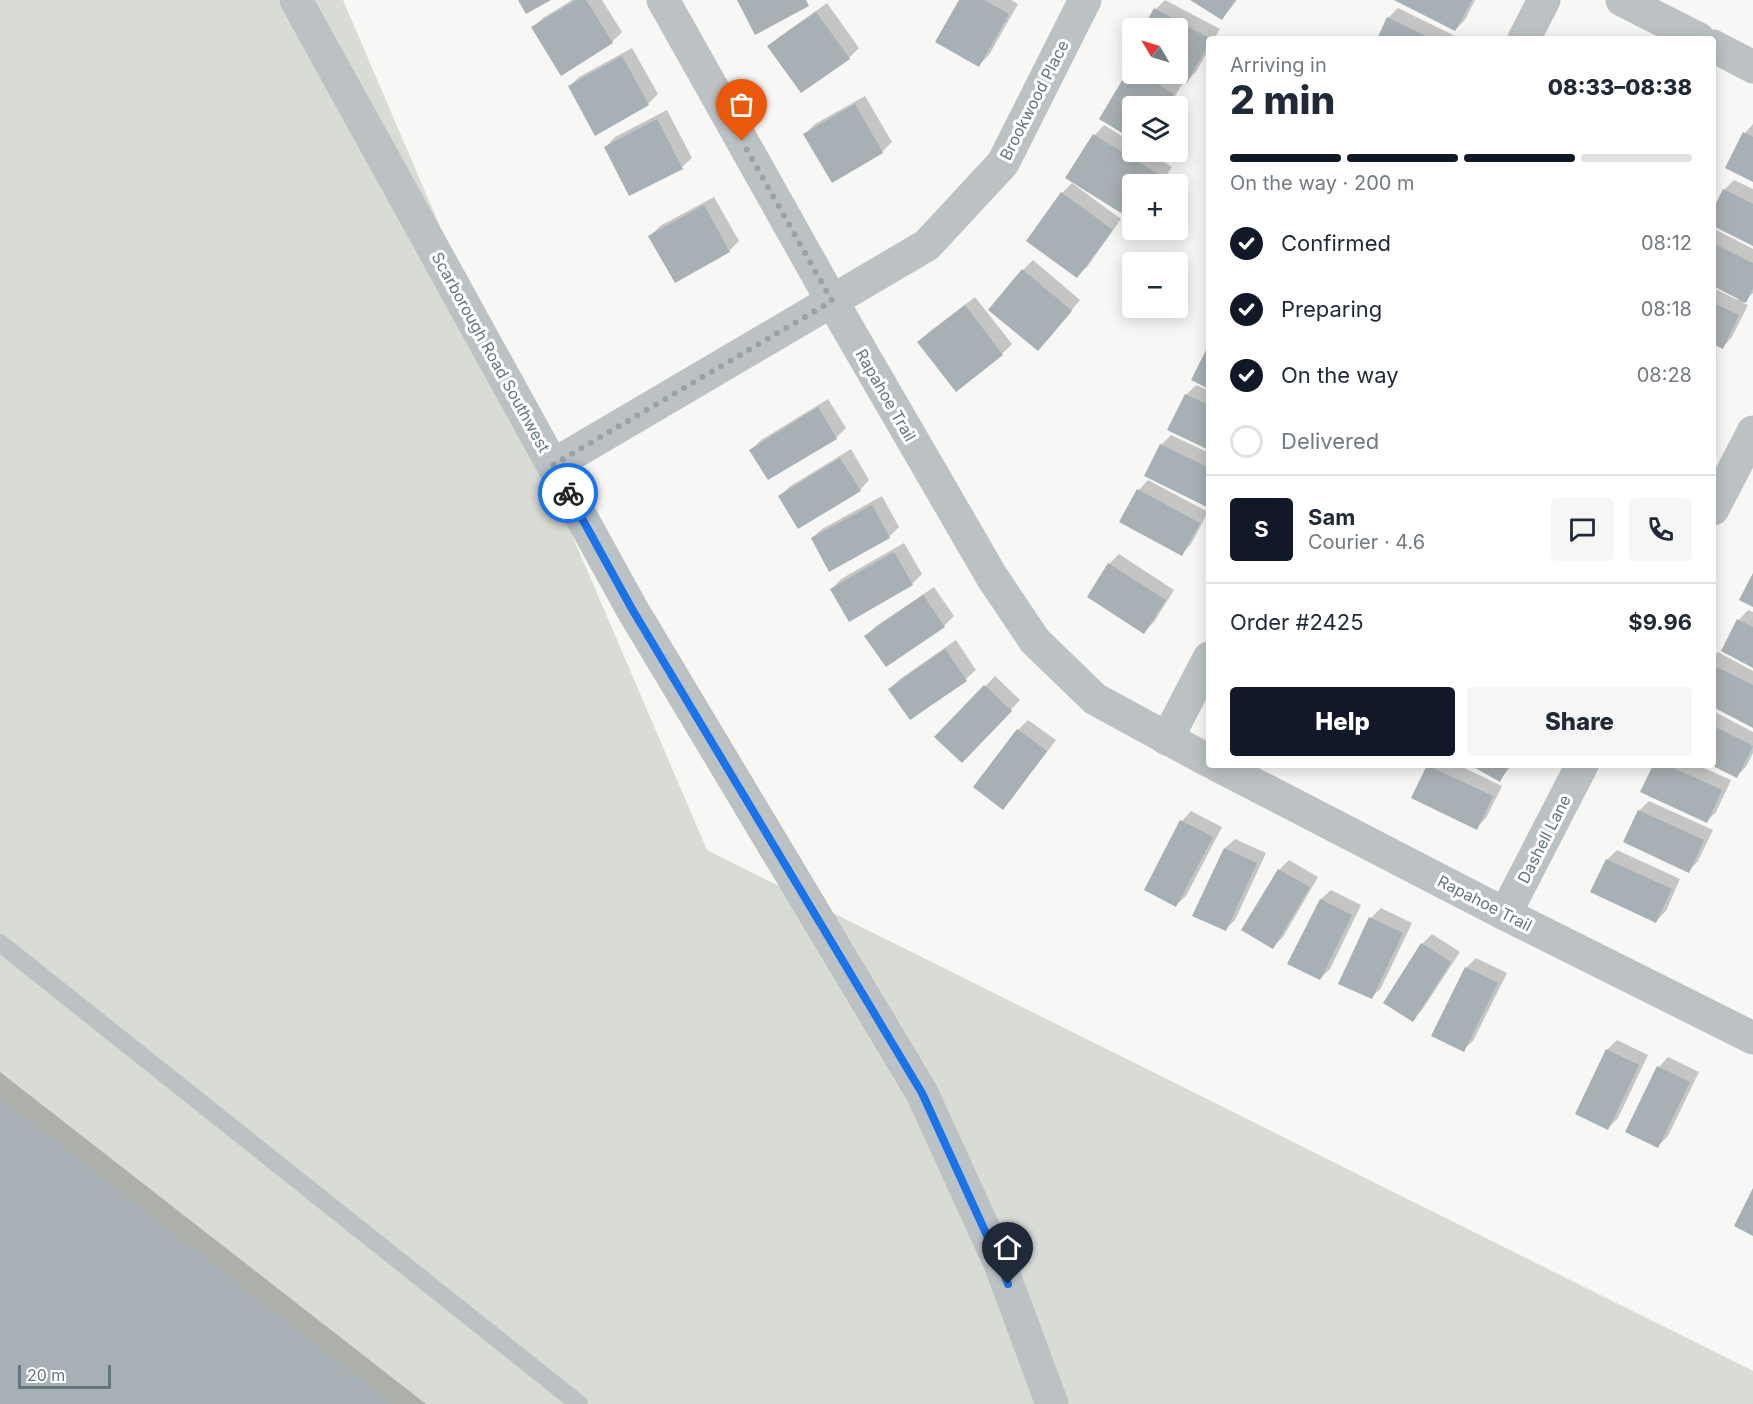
<!DOCTYPE html>
<meta charset="utf-8">
<style>
body{margin:0;font-family:Inter,sans-serif;background:#f6f6f7;color:#1f2937;height:100vh;display:flex;flex-direction:column;font-size:22px;white-space:nowrap}
*{box-sizing:border-box;margin:0}
p{font-size:20px;color:#747a83}
.icon{flex:none;width:33px;height:33px;fill:none;stroke:currentColor;stroke-width:2;stroke-linecap:round;stroke-linejoin:round}
.map{position:relative;flex:1;overflow:hidden}
.drawer{position:absolute;left:1206px;top:36px;width:510px;height:732px;display:flex;flex-direction:column;background:#fff;border-radius:6px;box-shadow:0 3px 15px #0003}
.drawer>*{flex:none}
.needle{width:39px;rotate:308deg}
.tools{position:absolute;left:1122px;top:18px;display:grid;gap:12px}
.tools a{display:grid;place-items:center;width:66px;height:66px;border-radius:6px;background:#fff;box-shadow:0 3px 15px #0003;font-size:30px}
.scale{position:absolute;left:18px;bottom:15px;width:93px;box-sizing:border-box;padding-left:6px;border:3px solid #65767e;border-top:0;font-size:16px;line-height:21px;white-space:nowrap;color:#65767e;-webkit-text-stroke:4px #fff;paint-order:stroke}
.pin{position:absolute;display:grid;place-items:center;width:51px;height:51px;color:#fff;margin:-62px -26px;border-radius:50% 50% 50% 0;rotate:-45deg;box-shadow:0 0 6px #0007}
.pin .icon{rotate:45deg}
.courier{position:absolute;display:grid;place-items:center;width:60px;height:60px;margin:-30px;border:4px solid #1a73e8;border-radius:50%;background:#fff;color:#222;box-shadow:0 2px 8px #0007}
.overview em{font-style:normal;font-weight:800}
.overview div{display:flex;flex-direction:column-reverse}
.overview{display:flex;align-items:center;justify-content:space-between;height:102px;padding:0 24px}
h1{font-size:39px;font-weight:800;line-height:45px}
.bar{display:grid;grid-template-columns:repeat(4,1fr);gap:9px 6px;align-content:center;height:72px;padding:0 24px}
.bar i{height:8px;border-radius:4px;background:#e0e1e3}
.bar .on{background:#111827}
.bar p{grid-column:span 4}
.line{display:flex;align-items:center;gap:15px;padding:0 24px;border-top:2px solid #e0e1e3}
.line div{flex:1}
.round{display:grid;place-items:center;flex:none;width:63px;height:63px;border-radius:6px;background:#f6f6f7}
ol{padding:0 24px;list-style:none}
li{display:flex;align-items:center;gap:18px;height:66px}
li p{margin-inline-start:auto}
li .icon{padding:6px;border-radius:50%;background:#111827;color:#fff;stroke-width:4}
li:last-child{color:#747a83}
li i{width:33px;height:33px;border:3px solid #e0e1e3;border-radius:50%}
.button{display:flex;gap:12px;margin-top:auto;padding:12px 24px}
.button a{flex:1;height:69px;border-radius:6px;background:#111827;color:#fff;font-size:24px;font-weight:800;line-height:69px;text-align:center}
.button a+a{background:#f6f6f7;color:#1f2937}
.map>svg:first-child{display:block}
.green{fill:#d8dcd4}
.shadow{fill:#0003}
.building{fill:#a7b0b4}
.lines{fill:none;stroke-linecap:round;stroke-linejoin:round}
.lane{stroke:#bcc2c4;stroke-width:18}
.street{stroke:#bcc2c4;stroke-width:33}
.done{stroke:#98a3a8;stroke-width:6;stroke-dasharray:0 10.8}
.route{stroke:#1a73e8;stroke-width:8}
.labels{text-anchor:middle;stroke-width:6;stroke-linejoin:round;paint-order:stroke}
.street-label{font-size:16px;fill:#65767e;stroke:#fff}
</style>
<div class="map">
<svg width="1753" height="1404" viewBox="0 0 1753 1404">
<rect width="100%" height="100%" fill="#f7f7f5"/>
<polygon class="green" points="0,0 343,0 707,850 1753,1371 1753,1404 0,1404"/>
<g class="shadow">
<polygon points="572,0 602,0 622,32 612,42 533,28 543,18"/>
<polygon points="961,0 1011,0 1018,4 989,55 979,65"/>
<polygon points="1165,0 1220,29 1214,39 1209,39 1209,49 1196,72 1186,82 1172,74 1178,74 1178,28 1145,28 1156,9"/>
<polygon points="1193,0 1237,0 1231,8 1222,18"/>
<polygon points="1398,0 1475,0 1465,20 1455,30"/>
<polygon points="827,3 859,48 849,58 769,46 779,37"/>
<polygon points="1398,8 1457,37 1456,39 1378,39 1388,18"/>
<polygon points="632,48 658,94 648,104 569,87 579,77"/>
<polygon points="1132,66 1132,74 1170,74 1169,75 1183,83 1169,106 1132,106 1132,137 1101,118"/>
<polygon points="865,96 892,142 882,152 805,134 815,124"/>
<polygon points="667,110 692,158 682,167 606,147 615,137"/>
<polygon points="1753,124 1753,180 1745,133"/>
<polygon points="1104,125 1132,142 1132,152 1147,152 1172,167 1160,184 1132,184 1132,198 1121,211 1067,177 1095,135"/>
<polygon points="1734,180 1753,189 1753,244 1713,225 1713,212 1724,190"/>
<polygon points="1072,183 1121,219 1087,267 1077,276 1062,193"/>
<polygon points="714,197 739,241 729,251 650,236 660,226"/>
<polygon points="1713,228 1753,249 1753,293 1743,303 1748,305 1732,337 1723,347 1713,342 1713,288 1738,300 1739,298 1713,284"/>
<polygon points="1033,260 1080,300 1048,339 1023,270"/>
<polygon points="975,297 1012,344 1002,354 919,342 929,332"/>
<polygon points="1713,352 1717,354 1713,361"/>
<polygon points="1196,385 1209,391 1209,449 1186,395"/>
<polygon points="828,399 846,428 836,438 751,450 761,440"/>
<polygon points="1171,435 1209,453 1209,506 1146,475 1161,445"/>
<polygon points="851,449 869,480 860,490 780,496 789,487"/>
<polygon points="1148,480 1208,512 1191,544 1182,554 1139,490"/>
<polygon points="882,496 899,527 889,537 812,538 822,529"/>
<polygon points="904,543 922,574 912,584 832,589 841,579"/>
<polygon points="1119,554 1174,590 1154,622 1144,632 1109,564"/>
<polygon points="934,587 954,616 944,626 866,636 876,626"/>
<polygon points="1748,610 1753,612 1753,666 1723,651 1739,620"/>
<polygon points="956,640 976,670 966,679 911,718 890,689 900,679"/>
<polygon points="1718,652 1753,671 1753,726 1713,705 1713,657"/>
<polygon points="995,676 1020,700 972,751 937,737"/>
<polygon points="1713,711 1753,732 1753,753 1746,767 1736,777 1713,765"/>
<polygon points="1028,720 1056,740 1012,798 1003,808 975,787 1018,730"/>
<polygon points="1428,765 1458,765 1502,786 1486,818 1476,828 1413,797"/>
<polygon points="1473,765 1512,765 1500,780"/>
<polygon points="1655,765 1697,765 1731,780 1716,812 1706,822"/>
<polygon points="1649,801 1713,830 1698,861 1689,871 1625,841 1639,811"/>
<polygon points="1191,811 1222,827 1186,896 1176,905 1182,821"/>
<polygon points="1235,839 1266,853 1235,920 1226,929 1194,915 1225,848"/>
<polygon points="1617,850 1680,879 1666,911 1656,921 1607,860"/>
<polygon points="1289,860 1318,877 1283,937 1273,947 1243,930 1279,870"/>
<polygon points="1331,890 1361,905 1330,969 1320,979 1289,963 1321,899"/>
<polygon points="1381,908 1412,923 1381,988 1371,998 1371,918"/>
<polygon points="1432,934 1460,952 1422,1010 1412,1020 1422,944"/>
<polygon points="1476,958 1507,973 1473,1041 1463,1050 1466,968"/>
<polygon points="1617,1040 1648,1055 1618,1118 1608,1128 1607,1050"/>
<polygon points="1668,1057 1699,1072 1668,1136 1658,1146 1659,1067"/>
<polygon points="0,1072 426,1404 0,1404"/>
</g>
<g class="building">
<polygon points="518,0 551,0 526,14"/>
<polygon points="576,0 586,0 613,43 561,76 531,27"/>
<polygon points="737,0 806,0 809,6 755,35"/>
<polygon points="959,0 984,0 1009,14 979,67 935,42"/>
<polygon points="1190,0 1235,0 1222,20"/>
<polygon points="1394,0 1472,0 1455,31"/>
<polygon points="1154,8 1209,38 1209,43 1187,83 1169,74 1178,74 1178,28 1143,28"/>
<polygon points="816,12 850,59 801,93 767,46"/>
<polygon points="1387,17 1432,39 1377,39"/>
<polygon points="622,56 649,105 595,136 568,86"/>
<polygon points="1130,67 1132,68 1132,74 1141,74 1174,94 1166,106 1132,106 1132,139 1099,119"/>
<polygon points="855,104 883,153 832,183 803,134"/>
<polygon points="657,119 683,169 629,196 604,147"/>
<polygon points="1743,132 1753,137 1753,182 1725,168"/>
<polygon points="1093,134 1163,177 1158,184 1132,184 1132,194 1121,213 1065,178"/>
<polygon points="1723,189 1753,204 1753,246 1713,226 1713,209"/>
<polygon points="1061,192 1113,230 1077,278 1026,241"/>
<polygon points="704,205 730,252 675,283 648,236"/>
<polygon points="1713,243 1753,263 1753,288 1746,303 1713,286"/>
<polygon points="1022,269 1072,311 1038,351 988,310"/>
<polygon points="1713,303 1739,315 1723,349 1713,344"/>
<polygon points="965,305 1003,355 956,392 917,342"/>
<polygon points="1209,344 1209,389 1191,380"/>
<polygon points="1185,394 1209,405 1209,450 1167,430"/>
<polygon points="818,407 837,439 768,480 749,450"/>
<polygon points="1160,444 1209,468 1209,508 1144,476"/>
<polygon points="840,458 861,491 798,529 778,496"/>
<polygon points="1137,489 1200,523 1182,556 1119,522"/>
<polygon points="872,505 890,538 829,572 811,538"/>
<polygon points="894,552 913,585 849,622 830,589"/>
<polygon points="1108,563 1166,600 1144,634 1087,597"/>
<polygon points="1753,573 1753,607 1739,600"/>
<polygon points="923,595 945,627 886,667 864,636"/>
<polygon points="1737,619 1753,627 1753,668 1721,651"/>
<polygon points="945,649 967,681 910,720 888,689"/>
<polygon points="1713,665 1753,685 1753,728 1713,707"/>
<polygon points="984,685 1012,711 962,763 934,737"/>
<polygon points="1713,726 1753,746 1737,778 1713,766"/>
<polygon points="1017,729 1047,751 1003,810 973,787"/>
<polygon points="1427,765 1493,796 1477,830 1411,798"/>
<polygon points="1470,765 1509,765 1500,782"/>
<polygon points="1653,765 1667,765 1722,790 1707,823 1640,792"/>
<polygon points="1638,810 1704,840 1689,873 1623,842"/>
<polygon points="1180,820 1213,837 1176,907 1144,890"/>
<polygon points="1224,848 1257,863 1226,931 1192,916"/>
<polygon points="1606,859 1672,889 1656,923 1590,892"/>
<polygon points="1278,869 1310,887 1273,949 1241,930"/>
<polygon points="1320,899 1352,915 1320,980 1287,964"/>
<polygon points="1369,917 1403,933 1372,999 1338,984"/>
<polygon points="1421,943 1451,962 1413,1022 1383,1003"/>
<polygon points="1465,967 1498,983 1464,1052 1431,1036"/>
<polygon points="1606,1049 1639,1065 1608,1130 1575,1114"/>
<polygon points="1657,1066 1690,1082 1658,1148 1625,1132"/>
<polygon points="0,1098 392,1404 0,1404"/>
<polygon points="1753,1188 1753,1236 1734,1226"/>
</g>
<g class="lines">
<polyline class="lane" points="0,943 579,1404"/>
<g class="street">
<polyline points="296,0 632,609 922,1093 1000,1264 1052,1404"/>
<polyline points="663,0 832,301 992,577 1035,641 1095,699 1209,761"/>
<polyline points="1622,0 1699,39"/>
<polyline points="1524,39 1544,0"/>
<polyline points="1713,46 1753,67"/>
<polyline points="553,465 927,245 1003,163 1085,0"/>
<polyline points="1713,509 1753,432"/>
<polyline points="1167,739 1209,658"/>
<polyline points="1217,765 1505,914 1753,1038"/>
<polyline points="1505,914 1582,765"/>
</g>
</g>
<g class="lines">
<polyline class="done" points="568,493 553,465 832,301 742,141"/>
<polyline class="route" points="568,493 632,609 922,1093 1000,1264 1008,1284"/>
</g>
<g class="labels">
<g class="street-label">
<text transform="translate(1034 100) rotate(-63)" y="6">Brookwood Place</text>
<text transform="translate(491 352) rotate(61)" y="6">Scarborough Road Southwest</text>
<text transform="translate(886 395) rotate(60)" y="6">Rapahoe Trail</text>
<text transform="translate(1544 839) rotate(-63)" y="6">Dashell Lane</text>
<text transform="translate(1485 903) rotate(27)" y="6">Rapahoe Trail</text>
</g>
</g>
</svg>
<div class="tools">
<a><svg class="needle" viewBox="-14 -14 28 28"><path d="M0-13l5 13h-10z" fill="#e53935"/><path d="M0 13l5-13h-10z" fill="#747a83"/></svg></a>
<a><svg class="icon" aria-label="layers" viewBox="0 0 24 24"><path d="M12 4l9 5-9 5-9-5zM3 14l9 5 9-5"/></svg></a>
<a>+</a>
<a>−</a>
</div>
<div class="scale">20 m</div>
<div class="pin" style="left:742px;top:141px;background:#ea580c"><svg class="icon" aria-label="bag" viewBox="0 0 24 24"><path d="M5 8h14l-1 12H6zM9 8a3 3 0 0 1 6 0"/></svg></div>
<div class="pin" style="left:1008px;top:1284px;background:#1f2937"><svg class="icon" aria-label="home" viewBox="0 0 24 24"><path d="M3 11l9-7 9 7M6 9v11h12V9"/></svg></div>
<div class="courier" style="left:568px;top:493px"><svg class="icon" aria-label="bike" viewBox="0 0 24 24"><circle cx="6" cy="16" r="4"/><circle cx="18" cy="16" r="4"/><path d="M6 16l4-8h5l3 8M10 8l3 8H6M13 5h3"/></svg></div>
<section class="drawer">
<div class="overview"><div><h1>2 min</h1><p>Arriving in</p></div><em>08:33–08:38</em></div>
<div class="bar"><i class="on"></i><i class="on"></i><i class="on"></i><i></i><p>On the way · 200 m</p></div>
<ol>
<li><svg class="icon" aria-label="check" viewBox="0 0 24 24"><path d="M5 12l5 5 9-10"/></svg>Confirmed<p>08:12</p></li>
<li><svg class="icon" aria-label="check" viewBox="0 0 24 24"><path d="M5 12l5 5 9-10"/></svg>Preparing<p>08:18</p></li>
<li><svg class="icon" aria-label="check" viewBox="0 0 24 24"><path d="M5 12l5 5 9-10"/></svg>On the way<p>08:28</p></li>
<li><i></i>Delivered</li>
</ol>
<div class="line" style="height:108px"><b class="round" style="background:#111827;color:#fff">S</b><div><b>Sam</b><p>Courier · 4.6</p></div><a class="round"><svg class="icon" aria-label="chat" viewBox="0 0 24 24"><path d="M4 5h16v11H9l-5 4z"/></svg></a><a class="round"><svg class="icon" aria-label="phone" viewBox="0 0 24 24"><path d="M5 4h4l2 5-3 2q2 4 5 5l2-3 5 2v4C11 20 4 13 5 4z"/></svg></a></div>
<div class="line" style="height:78px"><div>Order #2425</div><b>$9.96</b></div>
<div class="button"><a>Help</a><a>Share</a></div>
</section>
</div>
